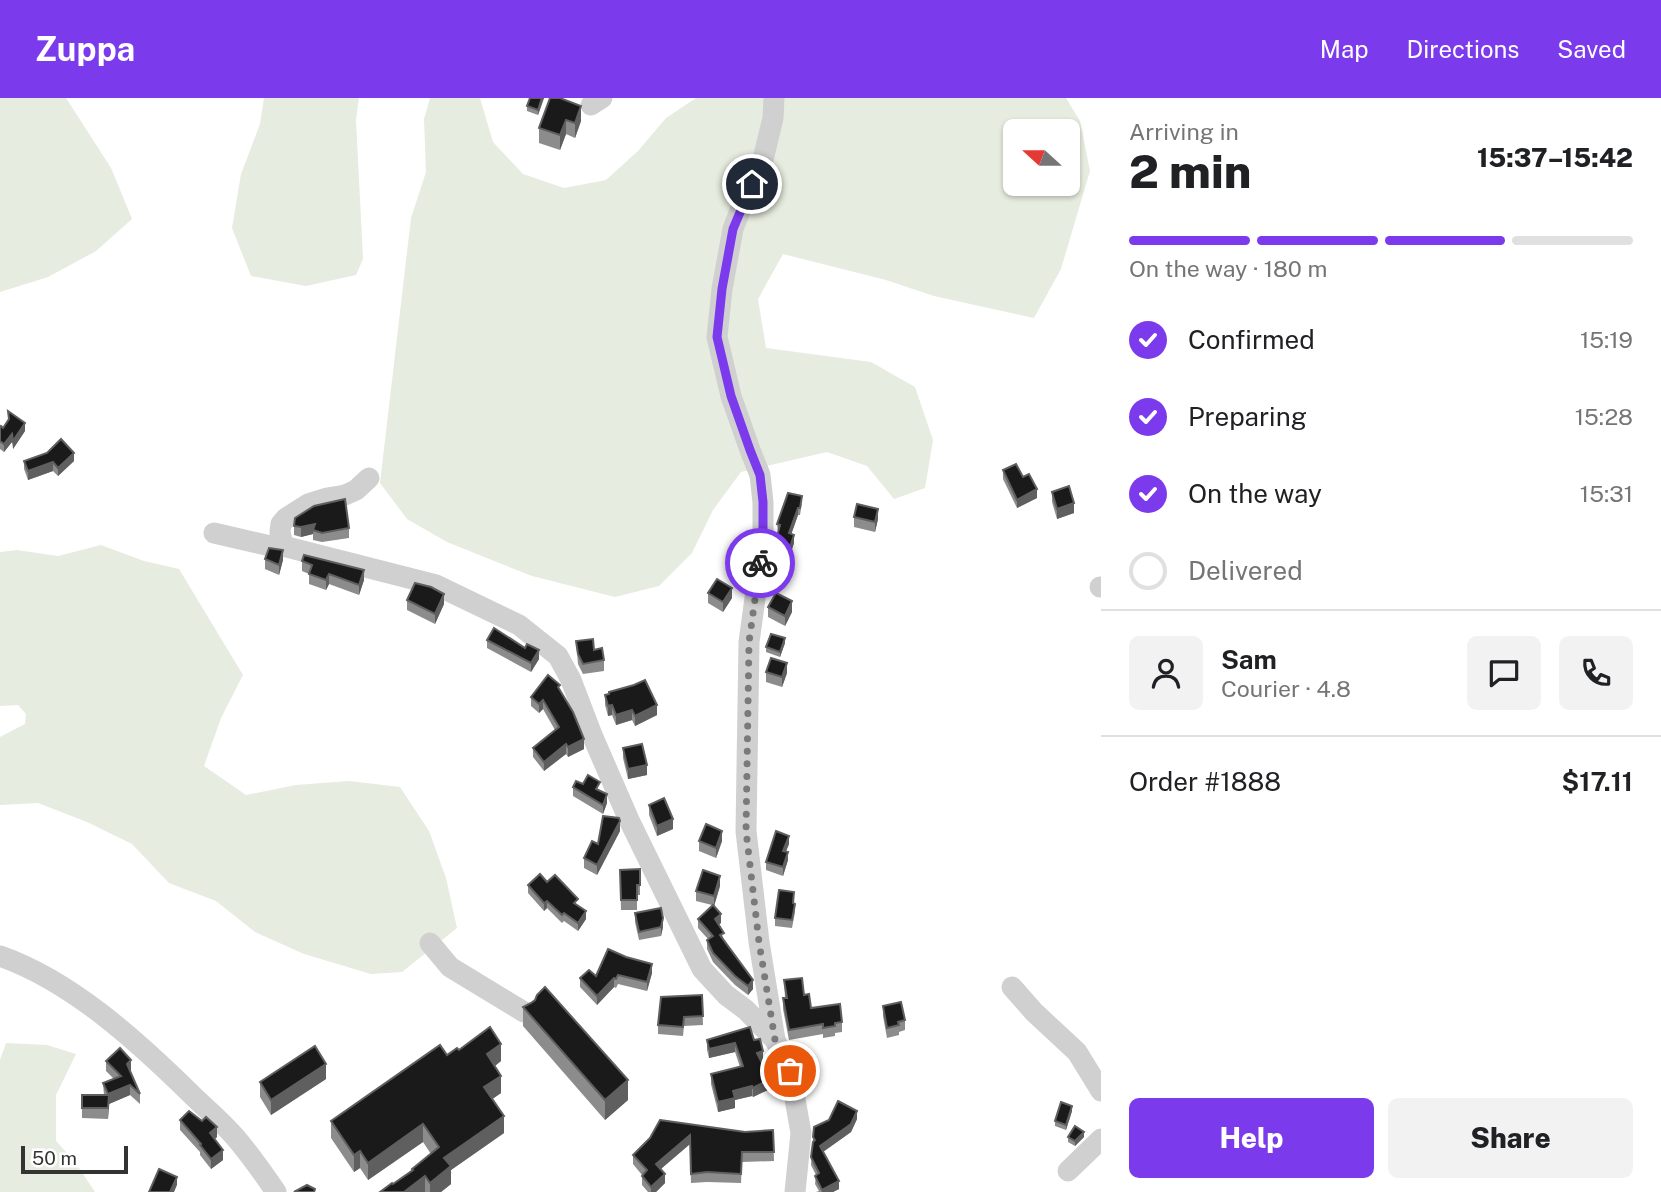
<!DOCTYPE html>
<meta charset="utf-8">
<style>
body{margin:0;font-family:"Public Sans",sans-serif;background:#f2f2f2;color:#202124;height:100vh;display:flex;flex-direction:column;font-size:26px;white-space:nowrap}
*{box-sizing:border-box;margin:0}
p{font-size:23px;color:#757577}
.icon{flex:none;width:38px;height:38px;fill:none;stroke:currentColor;stroke-width:2;stroke-linecap:round;stroke-linejoin:round}
.map{position:relative;flex:1;overflow:hidden}
.side{display:flex;flex-direction:column;background:#fff;width:560px}
.side>*{flex:none}
.needle{width:46px;rotate:291deg}
.tools{position:absolute;left:1003px;top:21px;display:grid;gap:14px}
.tools a{display:grid;place-items:center;width:77px;height:77px;border-radius:10px;background:#fff;box-shadow:0 2px 5px #0004;font-size:35px}
.scale{position:absolute;left:21px;bottom:18px;width:107px;box-sizing:border-box;padding-left:7px;border:4px solid #333;border-top:0;font-size:19px;line-height:24px;white-space:nowrap;color:#333;-webkit-text-stroke:5px #fff;paint-order:stroke}
.pin{position:absolute;display:grid;place-items:center;width:60px;height:60px;color:#fff;margin:-30px;border:4px solid #fff;border-radius:50%;box-shadow:0 2px 7px #0007}
.courier{position:absolute;display:grid;place-items:center;width:70px;height:70px;margin:-35px;border:5px solid #7c3aed;border-radius:50%;background:#fff;color:#222;box-shadow:0 2px 9px #0007}
.summary em{font-style:normal;font-weight:800}
.summary div{display:flex;flex-direction:column-reverse}
.summary{display:flex;align-items:center;justify-content:space-between;height:119px;padding:0 28px}
h1{font-size:46px;font-weight:800;line-height:52px}
.bar{display:grid;grid-template-columns:repeat(4,1fr);gap:10px 7px;align-content:center;height:84px;padding:0 28px}
.bar i{height:9px;border-radius:5px;background:#e0e0e0}
.bar .active{background:#7c3aed}
.bar p{grid-column:span 4}
.line{display:flex;align-items:center;gap:18px;padding:0 28px;border-top:2px solid #e0e0e0}
.line div{flex:1}
.round{display:grid;place-items:center;flex:none;width:74px;height:74px;border-radius:10px;background:#f2f2f2}
ol{padding:0 28px;list-style:none}
li{display:flex;align-items:center;gap:21px;height:77px}
li p{margin-inline-start:auto}
li .icon{padding:7px;border-radius:50%;background:#7c3aed;color:#fff;stroke-width:4}
li:last-child{color:#757577}
li i{width:38px;height:38px;border:4px solid #e0e0e0;border-radius:50%}
.cta{display:flex;gap:14px;margin-top:auto;padding:14px 28px}
.cta a{flex:1;height:80px;border-radius:10px;background:#7c3aed;color:#fff;font-size:28px;font-weight:800;line-height:80px;text-align:center}
.cta a+a{background:#f2f2f2;color:#202124}
header{display:flex;align-items:center;gap:42px;box-sizing:border-box;height:98px;padding:0 35px;background:#7c3aed;color:#fff}
header strong{font-size:33px}
nav{display:flex;gap:38px;margin-inline-start:auto;font-size:24px}
main{display:flex;flex:1;min-height:0}
.map>svg:first-child{display:block}
.green{fill:#e6ecdf;fill-rule:evenodd}
.lines{fill:none;stroke-linecap:round;stroke-linejoin:round}
.minor{stroke:#d0d0d0;stroke-width:21}
.wall{fill:#8c8c8c}
.shaded-wall{fill:#5f5f5f}
.building{fill:#1a1a1a;stroke:#5f5f5f;stroke-width:2}
.done{stroke:#7a7a7a;stroke-width:7;stroke-dasharray:0 12.6}
.route{stroke:#7c3aed;stroke-width:9}
</style>
<header>
<strong>Zuppa</strong>
<nav><a>Map</a><a>Directions</a><a>Saved</a></nav>
</header>
<main>
<div class="map">
<svg width="1101" height="1094" viewBox="0 0 1101 1094">
<rect width="100%" height="100%" fill="#fff"/>
<g class="green">
<polygon points="0,0 66,0 111,70 132,121 96,153 48,179 0,194"/>
<polygon points="264,0 359,0 356,22 363,161 356,177 306,188 251,178 232,130 241,76 260,26"/>
<path d="M430 0H480L493 44 523 76 564 90 606 82 638 53 666 20 696 0H1066L1080 23 1090 73 1061 171 1034 220 934 198 886 182 783 156 758 201 766 250 871 264 915 289 933 342 925 390 894 401 867 368 827 354 741 374 713 412 692 455 659 488 615 499 532 478 447 444 407 421 380 385 411 120 426 74 424 21ZM1015 33H1068V86H1015Z"/>
<polygon points="101,447 144,463 179,471 243,577 221,620 204,668 246,697 296,687 349,683 400,689 429,733 446,780 457,830 402,874 371,876 304,856 255,834 216,803 169,785 132,746 87,724 38,705 0,707 0,639 25,626 26,616 18,607 0,608 0,454 17,452 58,458"/>
<polygon points="6,945 47,947 76,956 56,997 56,1043 75,1064 95,1094 0,1094 0,962"/>
</g>
<g class="lines">
<g class="minor">
<polyline points="774,0 773,20 761,70 744,102 733,131 722,191 717,239 731,298 750,352 760,377 763,404 763,442 749,544 746,733 759,844 775,942 790,973 801,1035 795,1094"/>
<polyline points="591,7 602,0"/>
<polyline points="214,435 266,447 283,448 436,487 519,527 558,558 571,582 592,637 629,722 702,871 726,897 746,912 775,942"/>
<polyline points="283,448 280,434 281,426 286,420 308,406 327,400 345,397 356,392 369,380"/>
<polyline points="1100,489 1101,489"/>
<polyline points="430,845 450,869 524,914"/>
<path d="M0 858C71 883 136 942 189 994 204 1009 221 1023 235 1039 250 1056 263 1075 276 1094"/>
<polyline points="1012,889 1034,914 1077,954 1101,993"/>
<polyline points="1068,1073 1101,1041"/>
</g>
</g>
<g class="wall">
<polygon points="544,0 538,17 527,13 527,8"/>
<polygon points="550,0 581,23 575,40 566,36 560,52 539,45 539,30"/>
<polygon points="8,313 25,333 13,351 12,344 4,354 0,351 0,329 3,330 8,323"/>
<polygon points="24,363 74,363 58,378 53,373 28,382 24,371"/>
<polygon points="1003,372 1023,379 1037,400 1017,410 1003,381"/>
<polygon points="1052,394 1074,415 1057,421 1052,404"/>
<polygon points="802,405 800,417 798,417 791,436 794,445 789,460 775,454 775,447 778,434 777,426"/>
<polygon points="854,419 878,421 875,434 854,429"/>
<polygon points="294,428 349,430 349,440 322,444 313,442 313,436 301,439 294,437"/>
<polygon points="265,461 283,462 279,477 265,471"/>
<polygon points="302,463 364,482 359,497 329,486 326,492 309,486 309,476 302,473"/>
<polygon points="708,495 732,500 723,514 708,505"/>
<polygon points="407,502 444,506 435,526 407,512"/>
<polygon points="768,509 792,514 785,528 768,519"/>
<polygon points="487,542 539,561 531,574 487,550"/>
<polygon points="576,543 594,552 604,562 604,573 583,576 578,566"/>
<polygon points="785,545 780,559 766,554 766,549"/>
<polygon points="766,574 787,575 782,589 766,584"/>
<polygon points="560,593 584,651 568,659 566,656 544,673 533,659 533,650 555,632 543,611 539,615 531,608 531,599"/>
<polygon points="605,597 657,617 635,628 632,622 616,627 612,617 608,618 605,607"/>
<polygon points="623,650 647,677 628,681 623,660"/>
<polygon points="573,689 600,693 607,705 603,716 573,698"/>
<polygon points="649,707 673,731 657,738 649,717"/>
<polygon points="620,733 597,777 584,770 584,760 598,746"/>
<polygon points="699,743 722,743 716,760 699,753"/>
<polygon points="789,746 786,753 788,762 783,778 766,772 766,764"/>
<polygon points="640,771 640,797 637,797 637,812 621,812 620,772"/>
<polygon points="547,784 578,808 586,821 578,833 564,823 562,825 547,810 544,813 528,795 528,787"/>
<polygon points="720,788 714,808 721,825 718,826 724,842 753,891 748,897 735,887 713,864 707,851 707,842 708,841 698,830 698,821 712,807 696,803 696,793"/>
<polygon points="794,805 795,814 792,830 775,828 775,820"/>
<polygon points="635,815 663,829 661,838 639,842 635,824"/>
<polygon points="652,875 647,893 618,886 616,890 614,889 597,907 580,889 580,880"/>
<polygon points="784,882 804,897 811,910 842,924 842,934 835,935 835,938 823,940 823,936 789,942 783,911 783,900 785,900"/>
<polygon points="702,897 703,927 684,928 683,938 658,936 658,927"/>
<polygon points="531,905 628,1002 605,1022 523,928 523,909"/>
<polygon points="883,908 905,922 905,932 899,934 899,937 887,940 883,918"/>
<polygon points="707,942 754,942 763,962 761,963 770,991 753,999 752,998 735,1002 735,1010 718,1014 711,986 711,976 740,969 735,954 709,960 707,952"/>
<polygon points="459,952 501,963 495,968 501,995 492,1001 504,1035 451,1072 451,1086 441,1094 380,1094 393,1086 412,1072 412,1071 431,1056 423,1044 368,1082 360,1070 354,1074 331,1040 331,1023"/>
<polygon points="106,963 131,972 130,973 140,996 140,1006 130,997 109,1006 108,1021 82,1020 82,997 104,997 103,985 114,981 106,973"/>
<polygon points="326,981 271,1017 260,999 260,984"/>
<polygon points="1072,1013 1066,1032 1055,1028 1055,1023"/>
<polygon points="857,1021 851,1034 823,1054 839,1091 833,1094 816,1094 819,1093 815,1086 816,1077 811,1067 814,1029"/>
<polygon points="180,1022 217,1039 215,1041 223,1062 211,1071 200,1057 200,1054 180,1032"/>
<polygon points="773,1032 774,1063 742,1064 741,1085 707,1084 691,1085 690,1046 661,1071 665,1085 656,1094 648,1094 642,1087 642,1077 633,1066 633,1057 745,1034"/>
<polygon points="1068,1039 1084,1039 1075,1048 1068,1044"/>
</g>
<g class="shaded-wall">
<polygon points="542,0 544,0 538,17 538,12"/>
<polygon points="581,8 581,23 575,40 575,25"/>
<polygon points="566,22 566,36 560,52 560,37"/>
<polygon points="25,325 25,333 13,351 13,343"/>
<polygon points="12,336 12,344 4,354 4,346"/>
<polygon points="74,355 74,363 58,378 58,370"/>
<polygon points="53,364 53,373 28,382 28,373"/>
<polygon points="1037,391 1037,400 1017,410 1017,402"/>
<polygon points="1074,405 1074,415 1057,421 1057,411"/>
<polygon points="798,410 798,417 789,443 789,435"/>
<polygon points="878,411 878,421 875,434 875,424"/>
<polygon points="315,426 313,436 301,439 301,429"/>
<polygon points="794,437 794,445 789,460 789,452"/>
<polygon points="283,452 283,462 279,477 279,467"/>
<polygon points="364,472 364,482 359,497 359,487"/>
<polygon points="329,476 329,486 326,492 326,482"/>
<polygon points="732,490 732,500 723,514 723,504"/>
<polygon points="444,496 444,506 435,526 435,516"/>
<polygon points="792,503 792,514 785,528 785,518"/>
<polygon points="785,540 785,545 780,559 780,554"/>
<polygon points="539,552 539,561 531,574 531,565"/>
<polygon points="787,565 787,575 782,589 782,579"/>
<polygon points="543,602 543,611 539,615 539,606"/>
<polygon points="612,607 612,617 608,618 608,608"/>
<polygon points="657,607 657,617 635,628 635,618"/>
<polygon points="632,612 632,622 616,627 616,617"/>
<polygon points="584,641 584,651 568,659 568,649"/>
<polygon points="566,646 566,656 544,673 544,664"/>
<polygon points="647,667 647,677 628,681 628,671"/>
<polygon points="607,696 607,705 603,716 603,707"/>
<polygon points="673,721 673,731 657,738 657,728"/>
<polygon points="620,723 620,733 597,777 597,767"/>
<polygon points="722,733 722,743 716,760 716,750"/>
<polygon points="789,738 789,746 783,761 783,753"/>
<polygon points="788,754 788,762 783,778 783,769"/>
<polygon points="720,778 720,788 714,808 714,798"/>
<polygon points="547,803 547,810 544,813 544,805"/>
<polygon points="586,813 586,821 578,833 578,825"/>
<polygon points="721,816 721,825 715,830 715,821"/>
<polygon points="663,820 663,829 661,838 661,829"/>
<polygon points="652,866 652,875 647,893 647,884"/>
<polygon points="614,880 614,889 597,907 597,898"/>
<polygon points="753,882 753,891 748,897 748,888"/>
<polygon points="735,945 735,954 709,960 709,951"/>
<polygon points="501,946 501,963 487,974 487,956"/>
<polygon points="763,953 763,962 757,964 757,955"/>
<polygon points="131,962 131,972 127,976 127,966"/>
<polygon points="326,966 326,981 271,1017 271,1002"/>
<polygon points="501,978 501,995 484,1007 484,989"/>
<polygon points="770,981 770,991 753,999 753,990"/>
<polygon points="628,982 628,1002 605,1022 605,1002"/>
<polygon points="130,987 130,997 109,1006 108,1021 108,996"/>
<polygon points="752,988 752,998 735,1002 735,1010 718,1014 718,1004 733,993"/>
<polygon points="1072,1008 1072,1013 1066,1032 1066,1027"/>
<polygon points="857,1013 857,1021 851,1034 820,1056 820,1048"/>
<polygon points="504,1018 504,1035 451,1072 451,1086 441,1094 430,1094 430,1085 444,1060"/>
<polygon points="423,1026 423,1044 368,1082 368,1065"/>
<polygon points="217,1029 217,1039 210,1045 210,1035"/>
<polygon points="1084,1034 1084,1039 1075,1048 1075,1043"/>
<polygon points="690,1037 690,1046 656,1075 656,1066"/>
<polygon points="223,1052 223,1062 211,1071 211,1061"/>
<polygon points="360,1053 360,1070 354,1074 354,1057"/>
<polygon points="665,1076 665,1085 656,1094 651,1094 651,1089"/>
<polygon points="425,1078 425,1094 404,1094"/>
<polygon points="177,1079 177,1087 174,1094 170,1094"/>
<polygon points="839,1083 839,1091 833,1094 822,1094 822,1092"/>
</g>
<g class="building">
<polygon points="530,0 542,0 538,12 527,8"/>
<polygon points="550,0 560,0 581,8 575,25 566,22 560,37 539,30"/>
<polygon points="8,313 25,325 13,343 12,336 4,346 0,343 0,329 1,328 3,330 9,321"/>
<polygon points="61,341 74,355 58,370 53,364 28,373 24,363 47,355"/>
<polygon points="1016,366 1023,379 1029,376 1037,391 1017,402 1003,372"/>
<polygon points="1069,388 1074,405 1057,411 1052,394"/>
<polygon points="788,395 802,398 800,410 798,410 789,435 794,437 789,452 775,447 780,427 777,426"/>
<polygon points="345,401 349,430 322,435 313,432 315,426 301,429 294,428 295,420 314,408"/>
<polygon points="857,406 878,411 875,424 854,419"/>
<polygon points="269,450 283,452 279,467 265,461"/>
<polygon points="304,457 364,472 359,487 329,476 326,482 309,476 312,467 302,463"/>
<polygon points="717,481 732,490 723,504 708,495"/>
<polygon points="415,485 431,489 444,496 435,516 407,502"/>
<polygon points="776,495 792,503 785,518 768,509"/>
<polygon points="494,530 525,550 527,546 539,552 531,565 487,542"/>
<polygon points="771,536 785,540 780,554 766,549"/>
<polygon points="593,541 594,552 602,550 604,562 583,566 578,556 576,543"/>
<polygon points="771,560 787,565 782,579 766,574"/>
<polygon points="548,577 560,587 558,589 573,614 584,641 568,649 566,646 544,664 533,650 559,629 543,602 539,606 531,599"/>
<polygon points="645,582 657,607 635,618 632,612 616,617 612,607 608,608 605,597 609,596 609,594 634,587"/>
<polygon points="642,646 647,667 628,671 623,650"/>
<polygon points="588,677 600,684 596,691 607,696 603,707 573,689 576,683 583,686"/>
<polygon points="664,700 673,721 657,728 649,707"/>
<polygon points="603,718 619,720 620,723 597,767 584,760 592,743 598,746"/>
<polygon points="706,726 722,733 716,750 699,743"/>
<polygon points="776,733 789,738 783,753 788,754 783,769 766,764"/>
<polygon points="640,771 640,787 637,787 637,802 621,802 620,772"/>
<polygon points="703,772 720,778 714,798 696,793"/>
<polygon points="540,776 547,784 555,777 578,801 574,805 586,813 578,825 564,815 562,817 547,803 544,805 528,787"/>
<polygon points="779,792 794,794 793,805 795,806 792,822 775,820"/>
<polygon points="713,807 721,816 715,821 724,835 720,837 753,882 748,888 735,878 713,855 707,842 713,838 698,821"/>
<polygon points="661,810 663,820 661,829 639,834 635,815"/>
<polygon points="608,851 626,859 652,866 647,884 618,877 616,881 614,880 597,898 580,880 589,872 596,878"/>
<polygon points="802,880 804,897 809,896 811,910 840,906 842,924 835,925 835,928 823,930 823,926 789,932 783,900 787,900 784,882"/>
<polygon points="545,889 628,982 605,1002 523,909 531,905 535,902 537,897"/>
<polygon points="702,897 703,918 684,919 683,929 658,927 661,899"/>
<polygon points="901,904 905,922 898,924 899,927 887,930 883,908"/>
<polygon points="490,929 501,946 487,956 501,978 484,989 504,1018 444,1060 451,1068 430,1085 425,1078 404,1094 380,1094 392,1085 393,1086 413,1072 412,1071 439,1049 423,1026 368,1065 360,1053 354,1057 331,1023 440,947 447,957 457,950 459,952"/>
<polygon points="750,929 754,942 760,941 763,953 757,955 770,981 753,990 752,988 733,993 735,1000 718,1004 711,976 743,968 735,945 709,951 707,942"/>
<polygon points="315,948 326,966 271,1002 260,984"/>
<polygon points="120,950 131,962 127,966 140,996 130,987 108,996 103,985 121,978 106,963"/>
<polygon points="82,997 109,997 108,1010 82,1010"/>
<polygon points="838,1003 857,1013 851,1026 820,1048 839,1083 822,1092 815,1078 819,1075 811,1059 813,1044 815,1042 813,1039 814,1029 829,1022"/>
<polygon points="1061,1004 1072,1008 1066,1027 1055,1023"/>
<polygon points="189,1013 202,1023 206,1019 217,1029 210,1035 223,1052 211,1061 200,1047 201,1046 180,1022"/>
<polygon points="660,1022 745,1034 773,1032 774,1054 742,1054 741,1076 707,1074 691,1076 690,1037 656,1066 665,1076 651,1089 642,1078 647,1072 633,1057 650,1040"/>
<polygon points="1075,1028 1084,1034 1075,1043 1068,1039"/>
<polygon points="159,1071 177,1079 170,1094 149,1094"/>
<polygon points="307,1087 315,1091 314,1094 294,1094"/>
</g>
<g class="lines">
<polyline class="done" points="760,465 749,544 746,733 759,844 775,942 790,973"/>
<polyline class="route" points="752,86 733,131 722,191 717,239 731,298 750,352 760,377 763,404 763,442 760,465"/>
</g>
</svg>
<div class="tools">
<a><svg class="needle" viewBox="-14 -14 28 28"><path d="M0-13l5 13h-10z" fill="#e53935"/><path d="M0 13l5-13h-10z" fill="#757577"/></svg></a>
</div>
<div class="scale">50 m</div>
<div class="pin" style="left:790px;top:973px;background:#ea580c"><svg class="icon" aria-label="bag" viewBox="0 0 24 24"><path d="M5 8h14l-1 12H6zM9 8a3 3 0 0 1 6 0"/></svg></div>
<div class="pin" style="left:752px;top:86px;background:#1f2937"><svg class="icon" aria-label="home" viewBox="0 0 24 24"><path d="M3 11l9-7 9 7M6 9v11h12V9"/></svg></div>
<div class="courier" style="left:760px;top:465px"><svg class="icon" aria-label="bike" viewBox="0 0 24 24"><circle cx="6" cy="16" r="4"/><circle cx="18" cy="16" r="4"/><path d="M6 16l4-8h5l3 8M10 8l3 8H6M13 5h3"/></svg></div>
</div>
<section class="side">
<div class="summary"><div><h1>2 min</h1><p>Arriving in</p></div><em>15:37–15:42</em></div>
<div class="bar"><i class="active"></i><i class="active"></i><i class="active"></i><i></i><p>On the way · 180 m</p></div>
<ol>
<li><svg class="icon" aria-label="check" viewBox="0 0 24 24"><path d="M5 12l5 5 9-10"/></svg>Confirmed<p>15:19</p></li>
<li><svg class="icon" aria-label="check" viewBox="0 0 24 24"><path d="M5 12l5 5 9-10"/></svg>Preparing<p>15:28</p></li>
<li><svg class="icon" aria-label="check" viewBox="0 0 24 24"><path d="M5 12l5 5 9-10"/></svg>On the way<p>15:31</p></li>
<li><i></i>Delivered</li>
</ol>
<div class="line" style="height:126px"><a class="round"><svg class="icon" aria-label="person" viewBox="0 0 24 24"><circle cx="12" cy="8" r="4"/><path d="M4 21q1-7 8-7t8 7"/></svg></a><div><b>Sam</b><p>Courier · 4.8</p></div><a class="round"><svg class="icon" aria-label="chat" viewBox="0 0 24 24"><path d="M4 5h16v11H9l-5 4z"/></svg></a><a class="round"><svg class="icon" aria-label="phone" viewBox="0 0 24 24"><path d="M5 4h4l2 5-3 2q2 4 5 5l2-3 5 2v4C11 20 4 13 5 4z"/></svg></a></div>
<div class="line" style="height:91px"><div>Order #1888</div><b>$17.11</b></div>
<div class="cta"><a>Help</a><a>Share</a></div>
</section>
</main>
